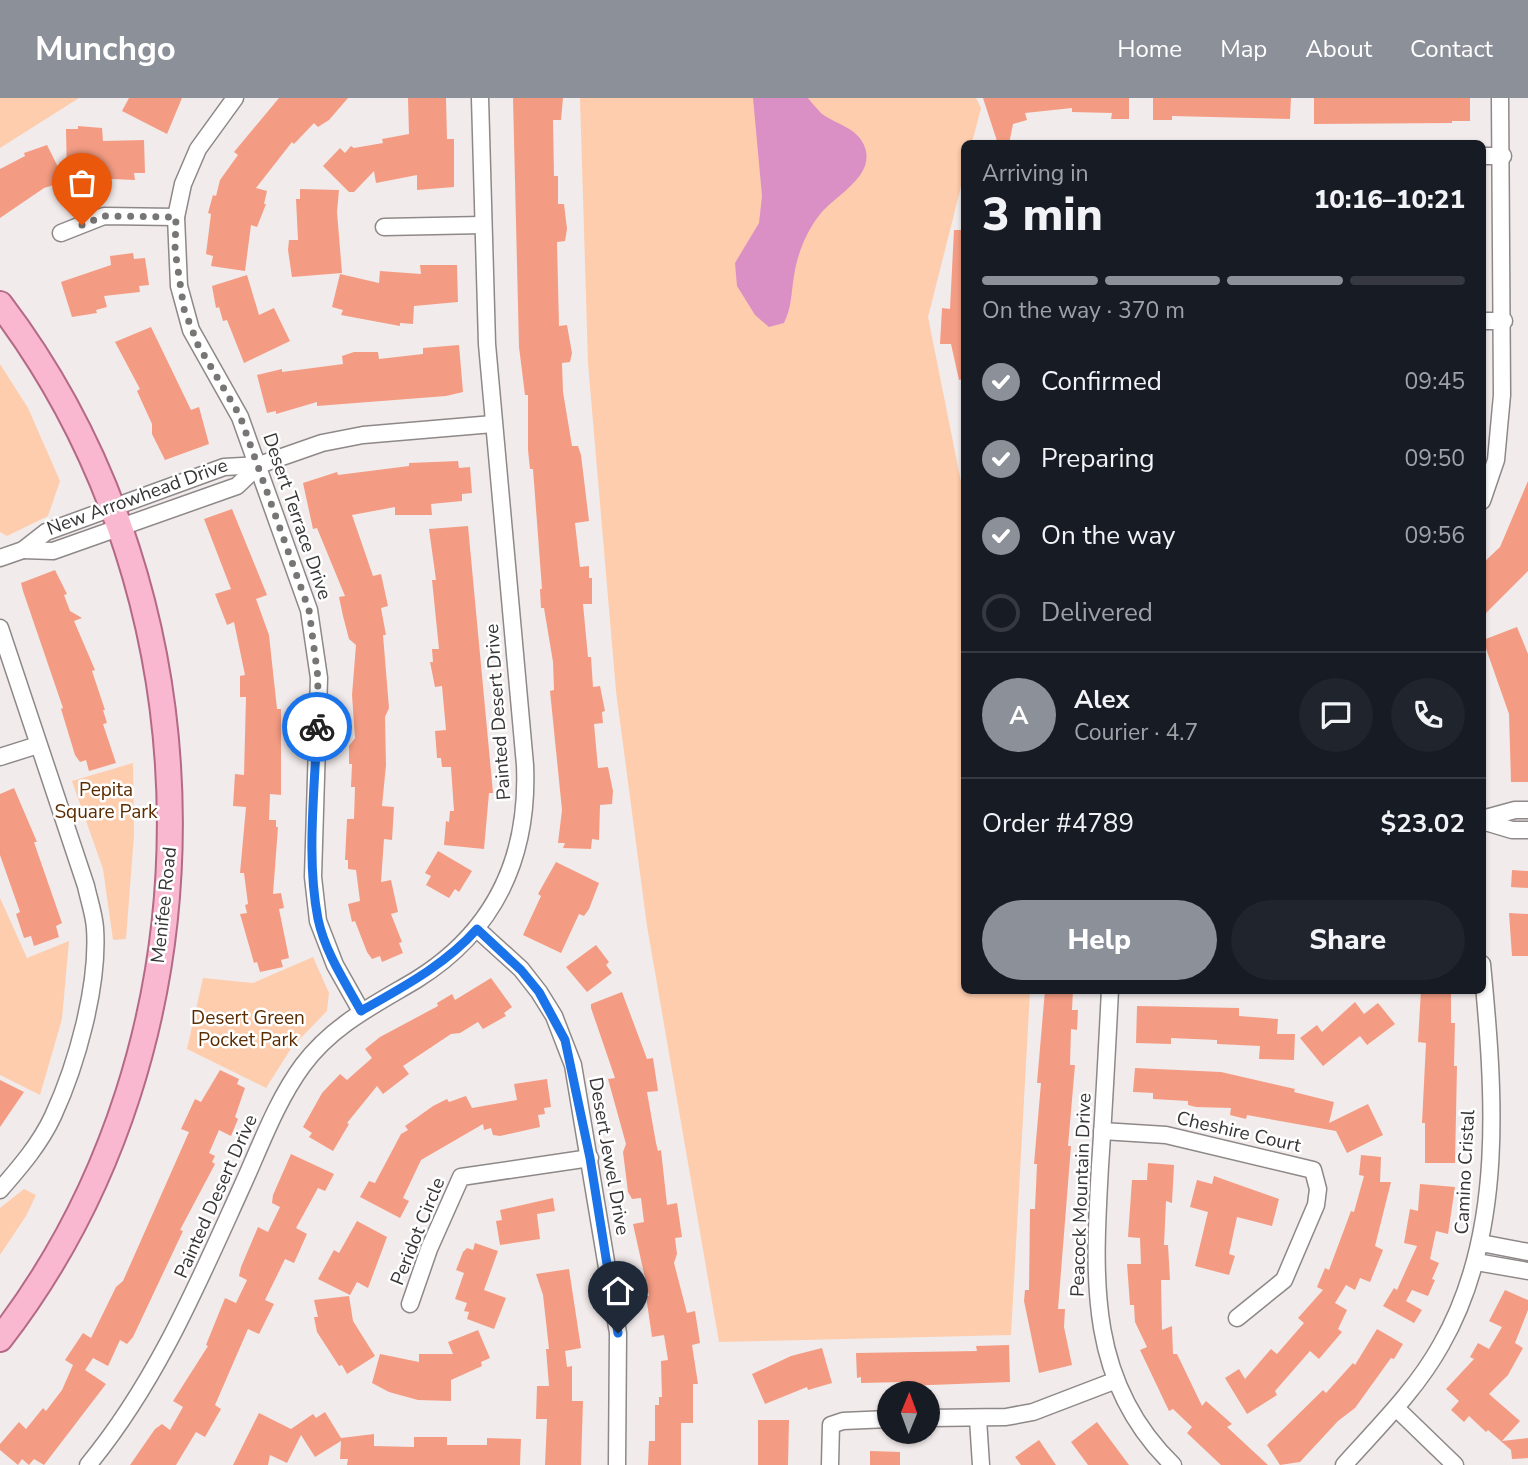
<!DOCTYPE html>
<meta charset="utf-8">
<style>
body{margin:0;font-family:"Nunito Sans",sans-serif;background:#20242c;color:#f1f3f6;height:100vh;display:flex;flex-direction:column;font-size:26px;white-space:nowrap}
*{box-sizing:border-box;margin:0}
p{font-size:23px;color:#9ea1a6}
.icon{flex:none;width:38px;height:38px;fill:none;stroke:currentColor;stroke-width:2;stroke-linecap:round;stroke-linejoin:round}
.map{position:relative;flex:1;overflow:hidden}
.sheet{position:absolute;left:961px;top:42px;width:525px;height:854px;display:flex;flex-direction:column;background:#171b24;border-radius:10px;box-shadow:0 2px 5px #0004}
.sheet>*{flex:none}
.needle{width:46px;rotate:1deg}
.buttons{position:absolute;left:877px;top:1283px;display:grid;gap:14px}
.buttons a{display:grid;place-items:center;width:63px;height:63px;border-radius:50%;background:#171b24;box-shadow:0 2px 5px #0004;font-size:35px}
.pin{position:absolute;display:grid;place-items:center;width:60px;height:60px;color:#fff;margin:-72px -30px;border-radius:50% 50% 50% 0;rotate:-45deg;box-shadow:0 0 7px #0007}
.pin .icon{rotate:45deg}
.courier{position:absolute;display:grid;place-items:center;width:70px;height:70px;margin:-35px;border:5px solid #1a73e8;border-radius:50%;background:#fff;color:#222;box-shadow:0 2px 9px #0007}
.headline em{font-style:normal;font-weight:800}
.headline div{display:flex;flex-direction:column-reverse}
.headline{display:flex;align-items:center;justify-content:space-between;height:119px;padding:0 21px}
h1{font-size:46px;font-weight:800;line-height:52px}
.bar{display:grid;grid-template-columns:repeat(4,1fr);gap:10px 7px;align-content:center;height:84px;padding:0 21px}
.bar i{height:9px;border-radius:5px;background:#363941}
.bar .active{background:#8c9099}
.bar p{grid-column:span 4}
.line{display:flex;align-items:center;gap:18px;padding:0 21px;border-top:2px solid #363941}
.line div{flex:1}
.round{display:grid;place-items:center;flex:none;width:74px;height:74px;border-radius:37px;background:#20242c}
ol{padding:0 21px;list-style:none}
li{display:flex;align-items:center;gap:21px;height:77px}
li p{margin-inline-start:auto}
li .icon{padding:7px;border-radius:50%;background:#8c9099;color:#fff;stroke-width:4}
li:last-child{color:#9ea1a6}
li i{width:38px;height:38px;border:4px solid #363941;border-radius:50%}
.button{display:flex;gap:14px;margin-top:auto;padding:14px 21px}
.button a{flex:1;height:80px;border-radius:42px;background:#8c9099;color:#fff;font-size:28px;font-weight:800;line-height:80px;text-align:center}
.button a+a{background:#20242c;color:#f1f3f6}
header{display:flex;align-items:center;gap:42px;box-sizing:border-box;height:98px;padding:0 35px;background:#8c9099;color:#fff}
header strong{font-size:33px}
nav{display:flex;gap:38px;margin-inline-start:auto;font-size:24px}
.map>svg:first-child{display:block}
.green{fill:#fdcdad}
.water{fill:#da90c5}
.building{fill:#f49c83}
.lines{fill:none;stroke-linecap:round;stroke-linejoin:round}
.minor-casing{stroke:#8e8888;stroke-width:19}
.primary-casing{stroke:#b46a86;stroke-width:28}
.minor{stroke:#fff;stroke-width:16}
.primary{stroke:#fab7d0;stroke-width:24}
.done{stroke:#787575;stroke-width:7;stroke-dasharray:0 12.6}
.route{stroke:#1a73e8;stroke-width:9}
.labels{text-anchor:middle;stroke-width:5;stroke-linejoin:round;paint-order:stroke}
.street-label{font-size:19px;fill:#373535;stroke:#fff}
.park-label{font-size:19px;fill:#5c2c01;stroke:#fff}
</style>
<header>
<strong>Munchgo</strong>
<nav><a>Home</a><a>Map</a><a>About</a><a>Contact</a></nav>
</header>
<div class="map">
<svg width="1528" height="1367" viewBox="0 0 1528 1367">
<rect width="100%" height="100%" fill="#f2ebeb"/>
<g class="green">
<polygon points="0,0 79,0 0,50"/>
<polygon points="580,0 976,0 981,10 972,45 964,46 964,77 928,219 964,399 964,892 1030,893 1011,1237 719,1244 647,828 616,593 588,265"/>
<polygon points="0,266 28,310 60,383 48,418 7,438 0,434"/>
<polygon points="133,665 134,737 126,841 113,842 103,771 72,683"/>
<polygon points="0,800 27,860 69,843 62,921 40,997 0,977"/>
<polygon points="313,859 329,895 327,913 292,949 266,990 187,951 203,880 253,885"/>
<polygon points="24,1091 36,1097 26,1118 0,1157 0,1110"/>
</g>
<path class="water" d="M753 0H808C812 5 817 11 822 16 836 26 857 30 864 47 877 77 837 96 821 115 807 132 797 156 794 178 791 195 792 209 784 225L769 229 755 217 737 188 735 165 759 125 762 98Z"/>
<g class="building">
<polygon points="129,0 182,0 167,36 122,13"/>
<polygon points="279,0 348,0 329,22 318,29 314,25 294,46 292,44 256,90 267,93 264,106 266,106 257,129 251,127 245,173 211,168 213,158 206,156 211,116 208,115 213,97 216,98 220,82 238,57 234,54"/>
<polygon points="408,0 446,0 447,41 454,41 454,89 417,92 417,77 376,85 374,73 354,94 349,94 323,68 340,50 345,55 351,48 354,50 383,45 382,41 409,36"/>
<polygon points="513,0 563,0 561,22 553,22 554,78 558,78 558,106 564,106 567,131 565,143 557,144 559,228 567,227 572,255 570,264 562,265 563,294 572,348 578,348 581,357 589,423 575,425 580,469 589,468 589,480 592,480 592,506 583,506 588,559 591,559 593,589 600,588 605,613 602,614 603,625 594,626 598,670 608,669 613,693 612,706 600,707 599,742 592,741 591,751 563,750 565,745 558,745 562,712 550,593 554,592 553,564 544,510 541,510 540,491 542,491 533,371 530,371 528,352 528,297 525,297 519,249"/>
<polygon points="983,0 1129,0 1129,21 1111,21 1112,15 1072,14 1072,10 1025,15 1027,22 1013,26 1009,46 998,46"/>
<polygon points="1153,0 1291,0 1290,21 1172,18 1172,22 1153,22"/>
<polygon points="1314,0 1470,0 1470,23 1452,23 1452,25 1314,26"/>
<polygon points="78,28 102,30 103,43 144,42 145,75 134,75 135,82 67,79 66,31 78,31"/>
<polygon points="47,47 63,79 53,79 57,86 44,90 0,120 0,71 25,58 24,55"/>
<polygon points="300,91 339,92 337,114 342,175 292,179 288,152 289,142 298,142 296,101 300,101"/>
<polygon points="954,132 964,132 964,281 959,282 951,246 940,246 942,210 950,211"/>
<polygon points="133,155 134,161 145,160 149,187 139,188 140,194 104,198 107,209 96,212 97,215 72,219 61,184 111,167 110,158"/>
<polygon points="420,167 457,167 458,204 414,208 413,226 400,225 400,228 341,217 343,212 332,209 340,176 379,185 380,173 421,176"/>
<polygon points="247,177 259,217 274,210 290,243 244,265 227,222 223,223 219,209 216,210 212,188"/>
<polygon points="151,229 191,312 199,309 209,346 165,362 152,336 152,326 137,293 140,291 115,244"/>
<polygon points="459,247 463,294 446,298 317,308 317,304 276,316 276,313 267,315 257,277 282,271 282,274 343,266 342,258 354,254 378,254 379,261 423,256 423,250"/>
<polygon points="458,363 459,370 470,369 472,395 462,396 462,403 431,406 432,417 395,417 395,409 352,417 373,478 381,476 388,508 381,510 386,537 383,537 389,610 385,619 386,667 382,708 394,709 392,742 384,741 381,784 391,782 398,814 391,816 402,844 399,845 403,855 382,864 380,858 372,861 367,854 355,823 352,824 348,806 360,803 356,772 348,771 348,762 345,762 347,721 354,721 355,689 351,689 352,666 349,666 349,648 355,640 352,597 356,547 349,541 343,518 339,499 345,498 317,430 313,431 303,385 337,374 338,377 409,368 409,365"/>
<polygon points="1528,383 1528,473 1482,519 1482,466 1500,449"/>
<polygon points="232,411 267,497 256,501 269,537 277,611 281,611 281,697 270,696 269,722 276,722 276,729 278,729 273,796 281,795 284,810 279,811 289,860 281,862 283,869 260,874 257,864 254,865 240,816 247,815 245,807 248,806 244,775 240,775 246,709 233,708 235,676 244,677 246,599 240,599 240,578 245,577 234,524 227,527 215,496 231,491 204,421"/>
<polygon points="468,428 493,695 489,695 484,751 444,747 446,723 449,724 450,713 454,713 451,669 442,669 441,660 437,660 435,633 446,632 442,588 435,589 430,564 433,564 432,551 439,551 432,482 436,482 429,431"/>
<polygon points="55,472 67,496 64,497 70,513 82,520 74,523 95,572 92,573 105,612 103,612 107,625 103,626 116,665 89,673 86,662 80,664 75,657 61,611 63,610 23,493 21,485"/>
<polygon points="1517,529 1528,556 1528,684 1511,684 1509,616 1483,542"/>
<polygon points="14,690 37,744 34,744 37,753 62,825 56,828 59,839 34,848 31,838 24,840 16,816 20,814 0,757 0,696"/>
<polygon points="438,753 472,773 459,794 455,791 449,800 426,787 431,778 425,775"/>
<polygon points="556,764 599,785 589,811 584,818 579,816 561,855 523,837 541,798 538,796"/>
<polygon points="1512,772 1528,773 1528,790 1511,789"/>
<polygon points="1509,815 1528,816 1528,858 1512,858"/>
<polygon points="596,847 609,864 606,867 612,875 587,894 566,869"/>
<polygon points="491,880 512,909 504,915 506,918 483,931 478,924 460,935 451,936 403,968 409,976 383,996 377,988 347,1025 349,1026 333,1053 309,1039 312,1035 303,1029 322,995 340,976 347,982 372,960 365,951 380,939 438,908 437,905 452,896 455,902"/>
<polygon points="1045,892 1073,892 1072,912 1078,912 1077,932 1071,931 1070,967 1075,967 1068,1048 1071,1048 1058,1211 1065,1211 1064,1229 1072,1267 1039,1275 1024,1203 1025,1192 1029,1192 1030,1111 1035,1111 1037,1066 1034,1066 1041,985 1037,985"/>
<polygon points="1421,892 1451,892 1451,925 1455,925 1454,968 1457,968 1455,1065 1425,1065 1425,1025 1422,1025 1426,945 1418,944"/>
<polygon points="622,894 647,961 653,960 658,993 647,994 656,1045 658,1053 661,1052 667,1107 677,1105 682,1139 675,1140 677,1156 674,1165 687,1215 695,1213 700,1245 692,1247 698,1286 693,1286 693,1325 681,1325 681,1367 648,1367 649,1343 655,1343 655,1307 659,1307 659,1299 662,1299 661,1263 668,1262 664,1237 652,1239 646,1198 649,1198 633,1126 644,1124 641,1100 632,1101 628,1094 623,1054 626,1046 608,981 615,980 591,910 591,906"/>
<polygon points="1355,904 1364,916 1378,905 1395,926 1367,947 1360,938 1323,968 1300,940 1317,927 1322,934"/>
<polygon points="1137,908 1239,910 1239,918 1278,921 1277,936 1295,936 1294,962 1259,961 1260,948 1217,946 1217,942 1171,940 1171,946 1136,945"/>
<polygon points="1135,970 1221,974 1295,991 1294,994 1334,1004 1329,1025 1368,1006 1383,1037 1347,1055 1336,1033 1247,1017 1246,1021 1230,1017 1231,1010 1196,1009 1188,1007 1188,1003 1153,1001 1153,995 1133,994"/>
<polygon points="220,972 239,981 237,986 245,990 235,1019 238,1021 231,1038 219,1032 209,1055 215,1058 212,1064 215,1066 180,1132 183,1133 133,1239 127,1246 120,1242 108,1268 93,1260 85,1272 106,1286 44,1367 34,1361 29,1367 22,1361 18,1367 0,1352 0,1346 19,1324 26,1331 43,1310 46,1313 62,1292 73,1267 65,1262 83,1235 91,1240 116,1189 123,1183 189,1034 181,1031 195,1001 201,1004"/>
<polygon points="547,981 551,1009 544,1010 545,1016 538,1017 540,1029 500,1038 493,1037 491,1030 484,1032 483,1026 421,1062 403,1100 409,1103 400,1120 360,1099 369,1083 375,1085 401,1036 408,1032 405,1028 433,1008 447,1001 449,1004 466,998 472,1010 517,1002 514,986"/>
<polygon points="0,982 24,994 0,1029"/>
<polygon points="291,1056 334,1076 325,1093 318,1090 296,1130 307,1136 294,1165 285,1161 265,1202 274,1206 259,1236 248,1231 215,1307 221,1311 205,1339 196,1334 176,1367 130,1367 155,1331 162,1326 170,1332 183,1309 173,1303 208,1248 206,1247 225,1200 236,1205 247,1182 239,1178 241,1169 258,1129 268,1134 280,1109 272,1105 273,1097"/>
<polygon points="1361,1057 1381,1059 1380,1084 1391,1084 1375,1148 1383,1152 1370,1184 1360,1180 1355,1192 1346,1187 1335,1205 1347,1212 1338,1231 1342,1234 1319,1261 1310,1253 1275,1293 1277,1297 1247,1316 1225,1280 1239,1271 1245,1281 1271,1251 1277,1256 1304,1225 1298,1220 1323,1192 1317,1189 1325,1170 1329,1172 1351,1113 1354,1114 1364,1078 1359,1077"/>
<polygon points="1148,1065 1174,1067 1172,1105 1166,1103 1164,1147 1168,1147 1170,1182 1161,1182 1162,1232 1172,1228 1173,1256 1177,1256 1202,1308 1206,1303 1232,1326 1227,1329 1268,1367 1221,1367 1187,1335 1192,1329 1173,1311 1169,1313 1140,1252 1147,1249 1135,1224 1134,1207 1130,1207 1127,1166 1141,1166 1140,1140 1128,1139 1132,1082 1147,1082"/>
<polygon points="1214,1078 1279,1101 1272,1128 1237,1119 1229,1156 1235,1158 1229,1177 1195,1168 1208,1114 1190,1109 1197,1082 1212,1086"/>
<polygon points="1420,1086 1455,1089 1448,1136 1436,1133 1430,1161 1439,1165 1432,1181 1435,1182 1428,1198 1412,1192 1406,1203 1422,1212 1414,1225 1383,1208 1394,1190 1397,1192 1417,1148 1404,1145 1410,1111 1418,1113"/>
<polygon points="553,1100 555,1113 537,1116 540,1141 500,1147 496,1123 502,1122 500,1112"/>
<polygon points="357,1123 387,1139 368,1190 357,1184 350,1197 318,1181 334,1152 339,1155"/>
<polygon points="475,1145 498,1153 484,1192 506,1200 494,1231 467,1221 469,1214 464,1213 467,1205 455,1201 464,1175 456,1172 463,1154 467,1150 473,1152"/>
<polygon points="569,1171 581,1250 565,1253 567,1269 572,1268 572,1303 583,1303 581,1367 545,1367 547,1321 536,1321 537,1288 549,1288 546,1251 549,1251 543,1197 536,1176"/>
<polygon points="1505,1192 1528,1202 1528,1212 1515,1245 1523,1250 1508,1277 1489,1296 1520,1323 1502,1343 1528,1340 1528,1360 1512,1361 1511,1352 1488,1332 1486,1334 1469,1318 1464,1324 1451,1312 1459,1303 1446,1291 1474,1261 1470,1259 1478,1245 1489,1251 1502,1229 1489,1223"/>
<polygon points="349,1198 353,1223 375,1258 347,1276 342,1267 339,1268 317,1234 314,1219 318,1219 314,1202"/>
<polygon points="1377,1231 1403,1246 1394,1261 1391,1260 1355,1310 1338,1323 1300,1364 1280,1367 1267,1347 1323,1292 1326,1295 1353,1265 1355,1267"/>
<polygon points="478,1232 490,1260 481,1264 482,1268 451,1282 451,1303 418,1302 389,1294 372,1285 380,1256 419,1264 419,1256 453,1256 448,1244"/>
<polygon points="1009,1247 1010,1284 904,1288 904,1284 861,1285 861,1279 857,1280 856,1255 977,1253 976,1248"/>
<polygon points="822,1250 832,1285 808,1292 807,1289 765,1306 752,1276 791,1258"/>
<polygon points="325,1314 341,1340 374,1336 374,1348 414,1349 414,1339 447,1339 447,1347 487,1347 487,1340 521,1341 520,1367 347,1367 348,1361 340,1361 341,1343 315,1359 301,1337 287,1365 270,1357 268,1367 233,1367 259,1315 291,1331 313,1316 316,1320"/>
<polygon points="758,1322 789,1322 788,1367 758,1367"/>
<polygon points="1097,1324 1129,1367 1088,1367 1071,1344"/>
<polygon points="1039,1342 1056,1367 1021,1367 1015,1359"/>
<polygon points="870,1353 900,1354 900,1367 870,1367"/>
</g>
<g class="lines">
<g class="minor-casing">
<g id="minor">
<polyline points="235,0 198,51 183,86 176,119 179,188 191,232 240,319 309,512 319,580 313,779 318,823 335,867 361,913"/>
<polyline points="1482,58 1503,58"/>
<polyline points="384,129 483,127"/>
<polyline points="61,135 104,118 176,119"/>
<polyline points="1482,223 1504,223"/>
<polyline points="1482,403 1496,362 1502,297 1500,0"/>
<polyline points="23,452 53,453 237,388 259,367"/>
<polyline points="0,460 23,452 46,434 224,369 259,367 322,345 363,337 493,326"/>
<path d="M0 530 86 788C89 802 94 816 95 830 99 887 77 966 53 1018 40 1046 20 1069 0 1092"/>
<polyline points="0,659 38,647"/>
<polyline points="1482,721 1515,712 1528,712"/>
<polyline points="1482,723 1512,732 1528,732"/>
<polyline points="477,831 521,871 539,894 554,918 573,967 618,1235 617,1367"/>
<path d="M1110 892C1107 951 1104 1010 1100 1068 1094 1178 1086 1283 1173 1367"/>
<polyline points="1102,1033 1166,1037 1313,1072 1318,1091 1316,1107 1284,1182 1237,1220"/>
<polyline points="1481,1145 1528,1154"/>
<polyline points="1476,1164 1528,1173"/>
<polyline points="410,1206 429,1151 461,1079 590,1060"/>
<polyline points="1396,1310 1455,1367"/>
<polyline points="928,1320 1006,1319 1033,1314 1114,1283"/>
<polyline points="978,1321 981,1367"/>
<path d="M88 1367C155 1286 196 1190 239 1095 259 1052 275 1005 303 967 333 927 374 907 416 882 495 833 529 759 525 667L487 246 480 0"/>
<polyline points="830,1367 831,1327 843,1323 889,1321"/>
<path d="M1344 1367C1378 1329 1416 1292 1441 1247 1506 1134 1494 991 1482 866"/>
</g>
</g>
<g class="primary-casing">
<path id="primary" d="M0 206C225 502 228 946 0 1241"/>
</g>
<use href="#minor" class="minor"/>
<use href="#primary" class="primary"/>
</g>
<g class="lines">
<polyline class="done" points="82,127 104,118 176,119 175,152 184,211 198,247 240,318 309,512 318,580 317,629"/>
<path class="route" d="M317 629C315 691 306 760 318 821 325 854 345 884 361 913 403 889 445 867 477 831L521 872 539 894 565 942 590 1060 618 1235"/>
</g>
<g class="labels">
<g class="street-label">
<text transform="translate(137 398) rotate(-20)" y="7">New Arrowhead Drive</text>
<text transform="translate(298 418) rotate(71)" y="7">Desert Terrace Drive</text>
<text transform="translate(497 614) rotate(-94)" y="7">Painted Desert Drive</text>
<text transform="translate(163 807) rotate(-84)" y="7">Menifee Road</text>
<text transform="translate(1239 1033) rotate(13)" y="7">Cheshire Court</text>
<text transform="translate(610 1058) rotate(80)" y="7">Desert Jewel Drive</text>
<text transform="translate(1464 1074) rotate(-87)" y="7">Camino Cristal</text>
<text transform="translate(1080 1097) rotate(-88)" y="7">Peacock Mountain Drive</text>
<text transform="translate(215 1098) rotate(-66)" y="7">Painted Desert Drive</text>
<text transform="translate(417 1133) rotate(-68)" y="7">Peridot Circle</text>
</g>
<g class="park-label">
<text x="106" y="698">Pepita<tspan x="106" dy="22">Square Park</tspan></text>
<text x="248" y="926">Desert Green<tspan x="248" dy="22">Pocket Park</tspan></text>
</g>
</g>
</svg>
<div class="buttons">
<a><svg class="needle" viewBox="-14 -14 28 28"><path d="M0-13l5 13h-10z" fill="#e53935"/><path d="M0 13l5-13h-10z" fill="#9ea1a6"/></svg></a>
</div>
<div class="pin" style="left:82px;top:127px;background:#ea580c"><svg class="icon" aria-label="bag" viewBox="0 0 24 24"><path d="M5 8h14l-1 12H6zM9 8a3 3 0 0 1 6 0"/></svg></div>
<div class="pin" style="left:618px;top:1235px;background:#1f2937"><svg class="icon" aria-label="home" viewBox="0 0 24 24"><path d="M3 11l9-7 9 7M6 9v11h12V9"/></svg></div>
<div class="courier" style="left:317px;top:629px"><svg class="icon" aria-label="bike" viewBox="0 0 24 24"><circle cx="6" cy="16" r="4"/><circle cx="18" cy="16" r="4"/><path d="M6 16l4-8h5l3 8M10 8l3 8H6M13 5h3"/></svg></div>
<section class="sheet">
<div class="headline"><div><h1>3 min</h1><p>Arriving in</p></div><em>10:16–10:21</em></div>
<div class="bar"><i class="active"></i><i class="active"></i><i class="active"></i><i></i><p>On the way · 370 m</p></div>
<ol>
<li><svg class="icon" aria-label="check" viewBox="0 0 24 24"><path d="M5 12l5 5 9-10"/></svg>Confirmed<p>09:45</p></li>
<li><svg class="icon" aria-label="check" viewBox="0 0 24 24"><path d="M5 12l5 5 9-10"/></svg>Preparing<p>09:50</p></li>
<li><svg class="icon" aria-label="check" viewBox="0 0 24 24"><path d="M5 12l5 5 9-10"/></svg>On the way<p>09:56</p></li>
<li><i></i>Delivered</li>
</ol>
<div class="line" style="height:126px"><b class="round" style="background:#8c9099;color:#fff">A</b><div><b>Alex</b><p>Courier · 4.7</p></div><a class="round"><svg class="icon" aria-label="chat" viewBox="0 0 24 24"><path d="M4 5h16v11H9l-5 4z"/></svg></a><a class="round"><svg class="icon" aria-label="phone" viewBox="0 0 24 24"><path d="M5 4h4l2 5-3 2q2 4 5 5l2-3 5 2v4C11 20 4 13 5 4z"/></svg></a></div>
<div class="line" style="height:91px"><div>Order #4789</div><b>$23.02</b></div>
<div class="button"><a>Help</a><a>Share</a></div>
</section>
</div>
